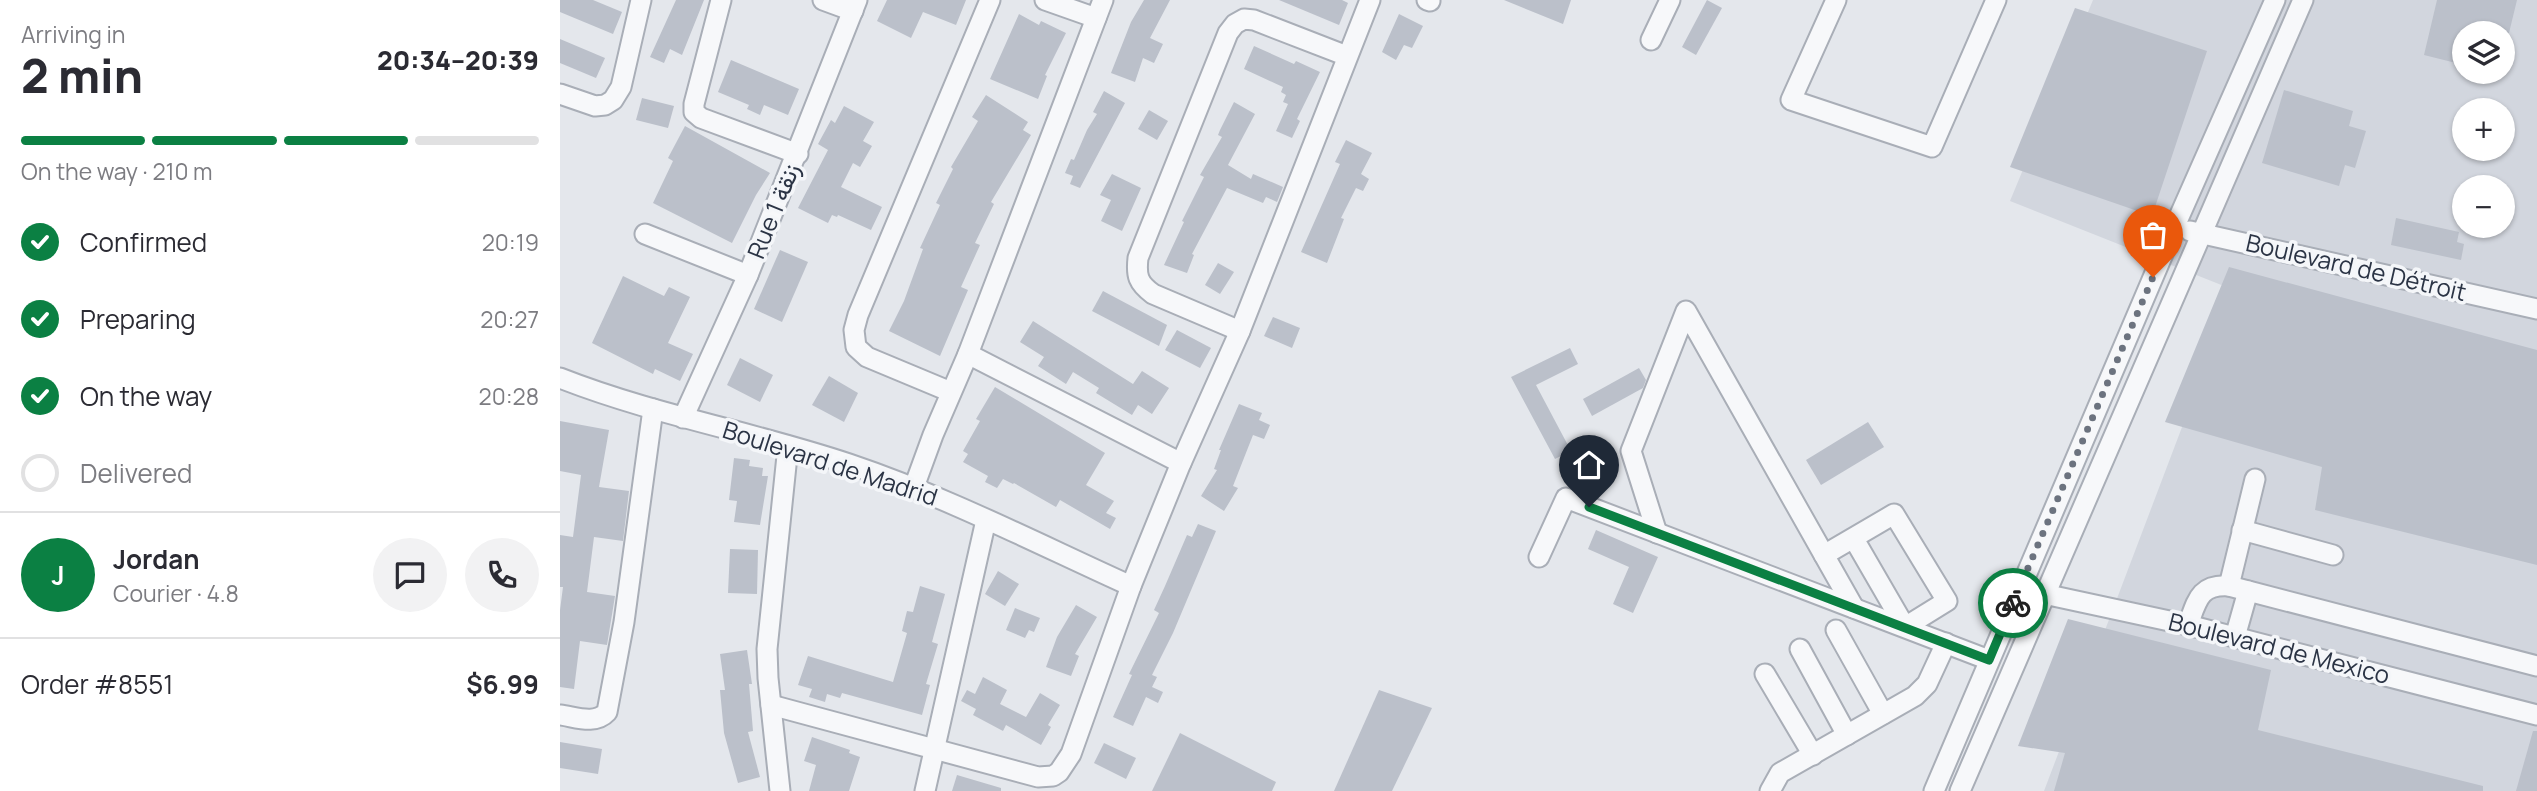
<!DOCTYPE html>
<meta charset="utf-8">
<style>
body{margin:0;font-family:Manrope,Vazirmatn,sans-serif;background:#f2f2f3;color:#2b2b33;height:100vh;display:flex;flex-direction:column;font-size:26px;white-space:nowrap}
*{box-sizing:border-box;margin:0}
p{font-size:23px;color:#7c7c81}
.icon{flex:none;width:38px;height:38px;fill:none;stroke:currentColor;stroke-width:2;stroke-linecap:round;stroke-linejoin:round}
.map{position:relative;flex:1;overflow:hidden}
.panel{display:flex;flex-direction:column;background:#fff;width:560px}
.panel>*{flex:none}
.controls{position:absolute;left:1892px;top:21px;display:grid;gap:14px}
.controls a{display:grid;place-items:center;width:63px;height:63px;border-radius:50%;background:#fff;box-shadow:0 2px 5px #0004;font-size:35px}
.pin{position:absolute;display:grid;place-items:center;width:60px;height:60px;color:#fff;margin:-72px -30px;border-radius:50% 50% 50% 0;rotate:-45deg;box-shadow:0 0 7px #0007}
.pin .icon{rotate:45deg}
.courier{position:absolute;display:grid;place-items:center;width:70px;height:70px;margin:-35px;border:5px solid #0b8043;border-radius:50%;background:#fff;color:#222;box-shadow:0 2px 9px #0007}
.headline em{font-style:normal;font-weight:800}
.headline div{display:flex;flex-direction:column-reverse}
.headline{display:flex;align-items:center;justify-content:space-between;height:119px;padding:0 21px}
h1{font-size:46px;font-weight:800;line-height:52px}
.bar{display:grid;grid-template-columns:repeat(4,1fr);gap:10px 7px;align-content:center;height:84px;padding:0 21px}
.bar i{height:9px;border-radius:5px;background:#e1e1e2}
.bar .selected{background:#0b8043}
.bar p{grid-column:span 4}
.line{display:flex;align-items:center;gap:18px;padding:0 21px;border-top:2px solid #e1e1e2}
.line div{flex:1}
.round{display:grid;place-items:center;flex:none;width:74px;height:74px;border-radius:37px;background:#f2f2f3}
ol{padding:0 21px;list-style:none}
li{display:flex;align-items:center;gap:21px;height:77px}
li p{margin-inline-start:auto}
li .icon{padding:7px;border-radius:50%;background:#0b8043;color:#fff;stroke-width:4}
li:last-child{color:#7c7c81}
li i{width:38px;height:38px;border:4px solid #e1e1e2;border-radius:50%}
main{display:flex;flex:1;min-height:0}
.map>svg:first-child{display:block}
.built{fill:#d2d6de;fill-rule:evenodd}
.building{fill:#bbc0ca}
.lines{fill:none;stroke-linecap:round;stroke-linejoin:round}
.minor-casing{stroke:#a9aeb7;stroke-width:23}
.minor{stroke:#f7f8fa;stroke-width:19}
.done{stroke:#6c737f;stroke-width:7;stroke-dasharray:0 12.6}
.route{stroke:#0b8043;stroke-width:9}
.labels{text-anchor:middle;stroke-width:7;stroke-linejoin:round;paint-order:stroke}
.street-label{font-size:24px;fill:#2b3445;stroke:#f4f6f9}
</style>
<main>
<section class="panel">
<div class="headline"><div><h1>2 min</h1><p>Arriving in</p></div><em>20:34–20:39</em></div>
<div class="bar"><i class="selected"></i><i class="selected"></i><i class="selected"></i><i></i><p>On the way · 210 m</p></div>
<ol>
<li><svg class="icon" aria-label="check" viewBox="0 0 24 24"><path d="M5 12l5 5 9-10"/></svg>Confirmed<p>20:19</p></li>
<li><svg class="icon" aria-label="check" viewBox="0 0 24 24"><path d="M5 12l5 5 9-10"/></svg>Preparing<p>20:27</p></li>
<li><svg class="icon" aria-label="check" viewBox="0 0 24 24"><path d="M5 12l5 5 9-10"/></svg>On the way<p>20:28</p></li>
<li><i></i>Delivered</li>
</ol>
<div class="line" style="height:126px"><b class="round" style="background:#0b8043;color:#fff">J</b><div><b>Jordan</b><p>Courier · 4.8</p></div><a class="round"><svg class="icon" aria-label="chat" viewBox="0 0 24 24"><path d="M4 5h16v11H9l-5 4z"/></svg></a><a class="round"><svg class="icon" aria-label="phone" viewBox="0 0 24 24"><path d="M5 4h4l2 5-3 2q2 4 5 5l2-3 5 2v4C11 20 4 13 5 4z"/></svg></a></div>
<div class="line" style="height:91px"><div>Order #8551</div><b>$6.99</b></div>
</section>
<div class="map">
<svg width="1977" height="791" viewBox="0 0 1977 791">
<rect width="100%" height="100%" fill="#e4e7ec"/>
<path class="built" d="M1533 0H1977V791H1484L1674 290 1450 201ZM1904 33H1942V72H1904ZM1904 110H1942V149H1904ZM1904 187H1942V226H1904Z"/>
<g class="building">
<polygon points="0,0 33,0 62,12 53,34 0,12"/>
<polygon points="116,0 144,0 122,55 110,49 104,63 90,57"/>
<polygon points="327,0 406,0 396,25 363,12 351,38 317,21"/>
<polygon points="584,0 610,0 590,38 603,44 594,63 583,58 575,82 551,73 571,22"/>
<polygon points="719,0 782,0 788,3 779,25"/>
<polygon points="944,0 1011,0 1003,24"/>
<polygon points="1147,0 1162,8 1136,55 1122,47"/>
<polygon points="1877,0 1957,0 1949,33 1904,33 1904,65 1864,55"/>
<polygon points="1515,8 1647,51 1592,216 1450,167"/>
<polygon points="459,14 479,25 481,21 506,33 485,75 487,76 478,99 430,79"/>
<polygon points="839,14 863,26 852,48 844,45 836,60 822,52"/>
<polygon points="0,39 45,58 36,78 0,63"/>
<polygon points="694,46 734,64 736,61 760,72 737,119 740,121 732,138 716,131 728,104 723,102 726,95 721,92 723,87 684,69"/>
<polygon points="171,60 239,89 228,115 204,105 200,115 187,109 189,105 158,92"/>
<polygon points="1724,90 1793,111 1789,126 1806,131 1795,168 1785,165 1779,186 1702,163"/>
<polygon points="544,91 565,103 520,188 510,184 513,176 505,173 511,159 514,160 527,130 537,114 533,112"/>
<polygon points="426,95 468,122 463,130 471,135 431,202 434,204 415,243 420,245 401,287 408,290 380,356 329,331 344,301 363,249 360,248 380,205 376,203 393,169 391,167 418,121 412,117"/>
<polygon points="82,98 114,106 108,128 76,120"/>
<polygon points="674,102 695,114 668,165 691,179 693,174 723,187 717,202 706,197 703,203 667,188 632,254 634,255 627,273 604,265 624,222 622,221 644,177 640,175 662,137 658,135 660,130"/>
<polygon points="284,106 314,122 303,141 312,146 300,167 293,163 281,187 322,207 311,230 278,215 277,217 272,215 268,223 238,208 268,150 258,144 271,120 275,123"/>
<polygon points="589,110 608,121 597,140 578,129"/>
<polygon points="125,126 210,173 196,195 172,243 93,203 113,161 108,158"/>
<polygon points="786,140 812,153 801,174 809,179 803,191 796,188 781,218 784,219 767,263 741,252 780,164 775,162"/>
<polygon points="552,174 581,188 562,231 541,221 551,200 540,195"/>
<polygon points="1836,218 1899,232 1897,242 1904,244 1901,260 1831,245"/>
<polygon points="220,250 248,262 222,322 194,309"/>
<polygon points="658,263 674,272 660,294 645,285"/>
<polygon points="1669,267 1977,350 1977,565 1755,510 1762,467 1605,422"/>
<polygon points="63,276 104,296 109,287 130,297 108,343 133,354 120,381 95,369 93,374 32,343"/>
<polygon points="543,291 607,325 599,346 532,311"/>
<polygon points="713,317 740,328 732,348 704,336"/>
<polygon points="473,321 573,384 582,371 609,388 592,414 578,405 572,415 536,393 539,388 513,372 506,384 478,366 484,357 460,342"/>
<polygon points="617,330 651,348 640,368 605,350"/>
<polygon points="1010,348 1018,364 976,385 1011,451 995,459 951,377"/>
<polygon points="180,358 213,375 200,402 167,385"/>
<polygon points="1079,368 1086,380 1083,388 1032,416 1023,399"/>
<polygon points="269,376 298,393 284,422 252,405"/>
<polygon points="435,387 545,453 526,485 554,501 546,513 556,518 550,529 500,500 496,507 454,483 453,484 443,479 437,488 425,482 428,476 403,462 408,454 403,451 420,421 416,419"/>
<polygon points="679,404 702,413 699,420 710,425 704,439 693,435 673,486 678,488 664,511 641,496 657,470 654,469 661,450 659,450"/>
<polygon points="0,421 49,430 39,487 69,491 63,541 34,537 27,592 55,596 47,645 20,641 14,689 0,687 0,610 3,587 0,587 0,535 13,537 21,475 0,471"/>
<polygon points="1308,422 1324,447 1261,485 1246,460"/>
<polygon points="174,458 190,460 189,466 203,468 202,476 208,476 200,525 174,522 177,501 169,500"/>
<polygon points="638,524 656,531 613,633 592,675 597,677 592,687 603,692 598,703 586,697 573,726 553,717 572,675 569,674 599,613 594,610 605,586 627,535 632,537"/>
<polygon points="1036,530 1098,557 1073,613 1053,604 1069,567 1028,549"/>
<polygon points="170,549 198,550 197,594 168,593"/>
<polygon points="438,571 459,584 445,606 425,594"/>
<polygon points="360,586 385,594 372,642 378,644 366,684 370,685 362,715 282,693 280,698 267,694 265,702 249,697 252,689 238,685 248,656 333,682 347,633 342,631 347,611 353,612"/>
<polygon points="516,605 537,617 515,654 519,656 511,676 486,667 497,637"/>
<polygon points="455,608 480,618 474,632 469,630 465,638 446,630"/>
<polygon points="1508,619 1711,670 1698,730 1923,786 1923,791 1494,791 1505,753 1458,746"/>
<polygon points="187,650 192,684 189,684 193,731 188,732 200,777 178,783 164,733 160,690 165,690 160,654"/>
<polygon points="423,677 447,690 440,704 466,717 480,693 500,705 488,725 491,727 481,745 446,725 443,731 413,715 416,709 401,701 407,690 415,694"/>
<polygon points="819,690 872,708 832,791 774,791"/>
<polygon points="1973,731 1977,731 1977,791 1956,791"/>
<polygon points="620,733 716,782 712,791 592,791"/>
<polygon points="252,737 290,750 289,753 300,757 289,791 249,791 256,765 244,761"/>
<polygon points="0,742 42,749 38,774 0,768"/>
<polygon points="544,743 576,758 566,779 534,763"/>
<polygon points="397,775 441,788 441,791 392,791"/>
</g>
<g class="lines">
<g class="minor-casing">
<g id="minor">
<polyline points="161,0 134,104 134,112 141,118 238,154"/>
<polyline points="263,0 293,11"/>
<polyline points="485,0 536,18"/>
<polyline points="867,0 870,1"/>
<polyline points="1276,0 1231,100 1372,147 1436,0"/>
<polyline points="1091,40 1110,0"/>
<polyline points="0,94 35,106 45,105 53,100 61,87 81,0"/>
<polyline points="1630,231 1977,309"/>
<polyline points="85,234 188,275"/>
<path d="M680 331 593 294C578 283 576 276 578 258L668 33 675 24 684 19 694 20 787 56"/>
<polyline points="408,354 621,463"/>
<path d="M0 378C94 415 194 432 289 464 387 497 478 544 571 586"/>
<polyline points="391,392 307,357 296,347 294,330 298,315 430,0"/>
<polyline points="123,418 188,275 297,0"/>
<polyline points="354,487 373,435 408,354 543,0"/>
<polyline points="1682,530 1773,555"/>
<polyline points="1097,533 1071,451 1126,311 1294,608"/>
<polyline points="1264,555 1334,514 1387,601 1345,627 1294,539"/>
<polyline points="979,557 1006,498 1429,660"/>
<polyline points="1669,586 1695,479"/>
<polyline points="1472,589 1484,594 1628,625 1977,715"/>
<path d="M1628 625C1637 601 1639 584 1669 586L1977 666"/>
<polyline points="1276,630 1323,714"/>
<polyline points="1675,637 1688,591"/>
<polyline points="1240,649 1287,735"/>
<polyline points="1205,674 1253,755"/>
<polyline points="211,705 478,777 493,776 499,772 511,754 571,586 621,463 680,331 810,0"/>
<path d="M0 715C16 717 35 725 47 712L64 622 93 409"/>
<polyline points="220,791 208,678 207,649 228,446"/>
<polyline points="365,791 426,520"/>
<polyline points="1210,791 1220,773 1355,696 1367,684 1386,643"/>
<polyline points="1374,791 1615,226 1715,0"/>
<polyline points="1400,791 1743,0"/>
</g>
</g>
<use href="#minor" class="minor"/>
</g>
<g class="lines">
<polyline class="done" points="1453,603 1593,277"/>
<polyline class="route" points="1029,507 1429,660 1453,603"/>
</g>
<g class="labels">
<g class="street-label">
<text transform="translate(214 211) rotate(-68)" y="8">Rue 1 زنقة</text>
<text transform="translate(1796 268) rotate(13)" y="8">Boulevard de Détroit</text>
<text transform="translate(270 464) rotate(18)" y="8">Boulevard de Madrid</text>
<text transform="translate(1719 649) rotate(14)" y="8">Boulevard de Mexico</text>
</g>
</g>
</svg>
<div class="controls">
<a><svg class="icon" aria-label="layers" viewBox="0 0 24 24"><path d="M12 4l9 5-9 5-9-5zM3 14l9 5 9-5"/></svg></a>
<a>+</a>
<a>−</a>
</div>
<div class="pin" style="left:1593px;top:277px;background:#ea580c"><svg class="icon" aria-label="bag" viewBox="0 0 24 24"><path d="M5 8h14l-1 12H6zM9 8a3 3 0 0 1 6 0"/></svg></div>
<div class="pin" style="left:1029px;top:507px;background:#1f2937"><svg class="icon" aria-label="home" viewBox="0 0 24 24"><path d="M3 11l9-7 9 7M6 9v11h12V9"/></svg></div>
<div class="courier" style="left:1453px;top:603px"><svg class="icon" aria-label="bike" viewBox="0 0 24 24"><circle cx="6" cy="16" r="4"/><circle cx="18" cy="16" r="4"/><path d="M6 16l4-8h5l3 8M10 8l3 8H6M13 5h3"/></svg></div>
</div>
</main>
